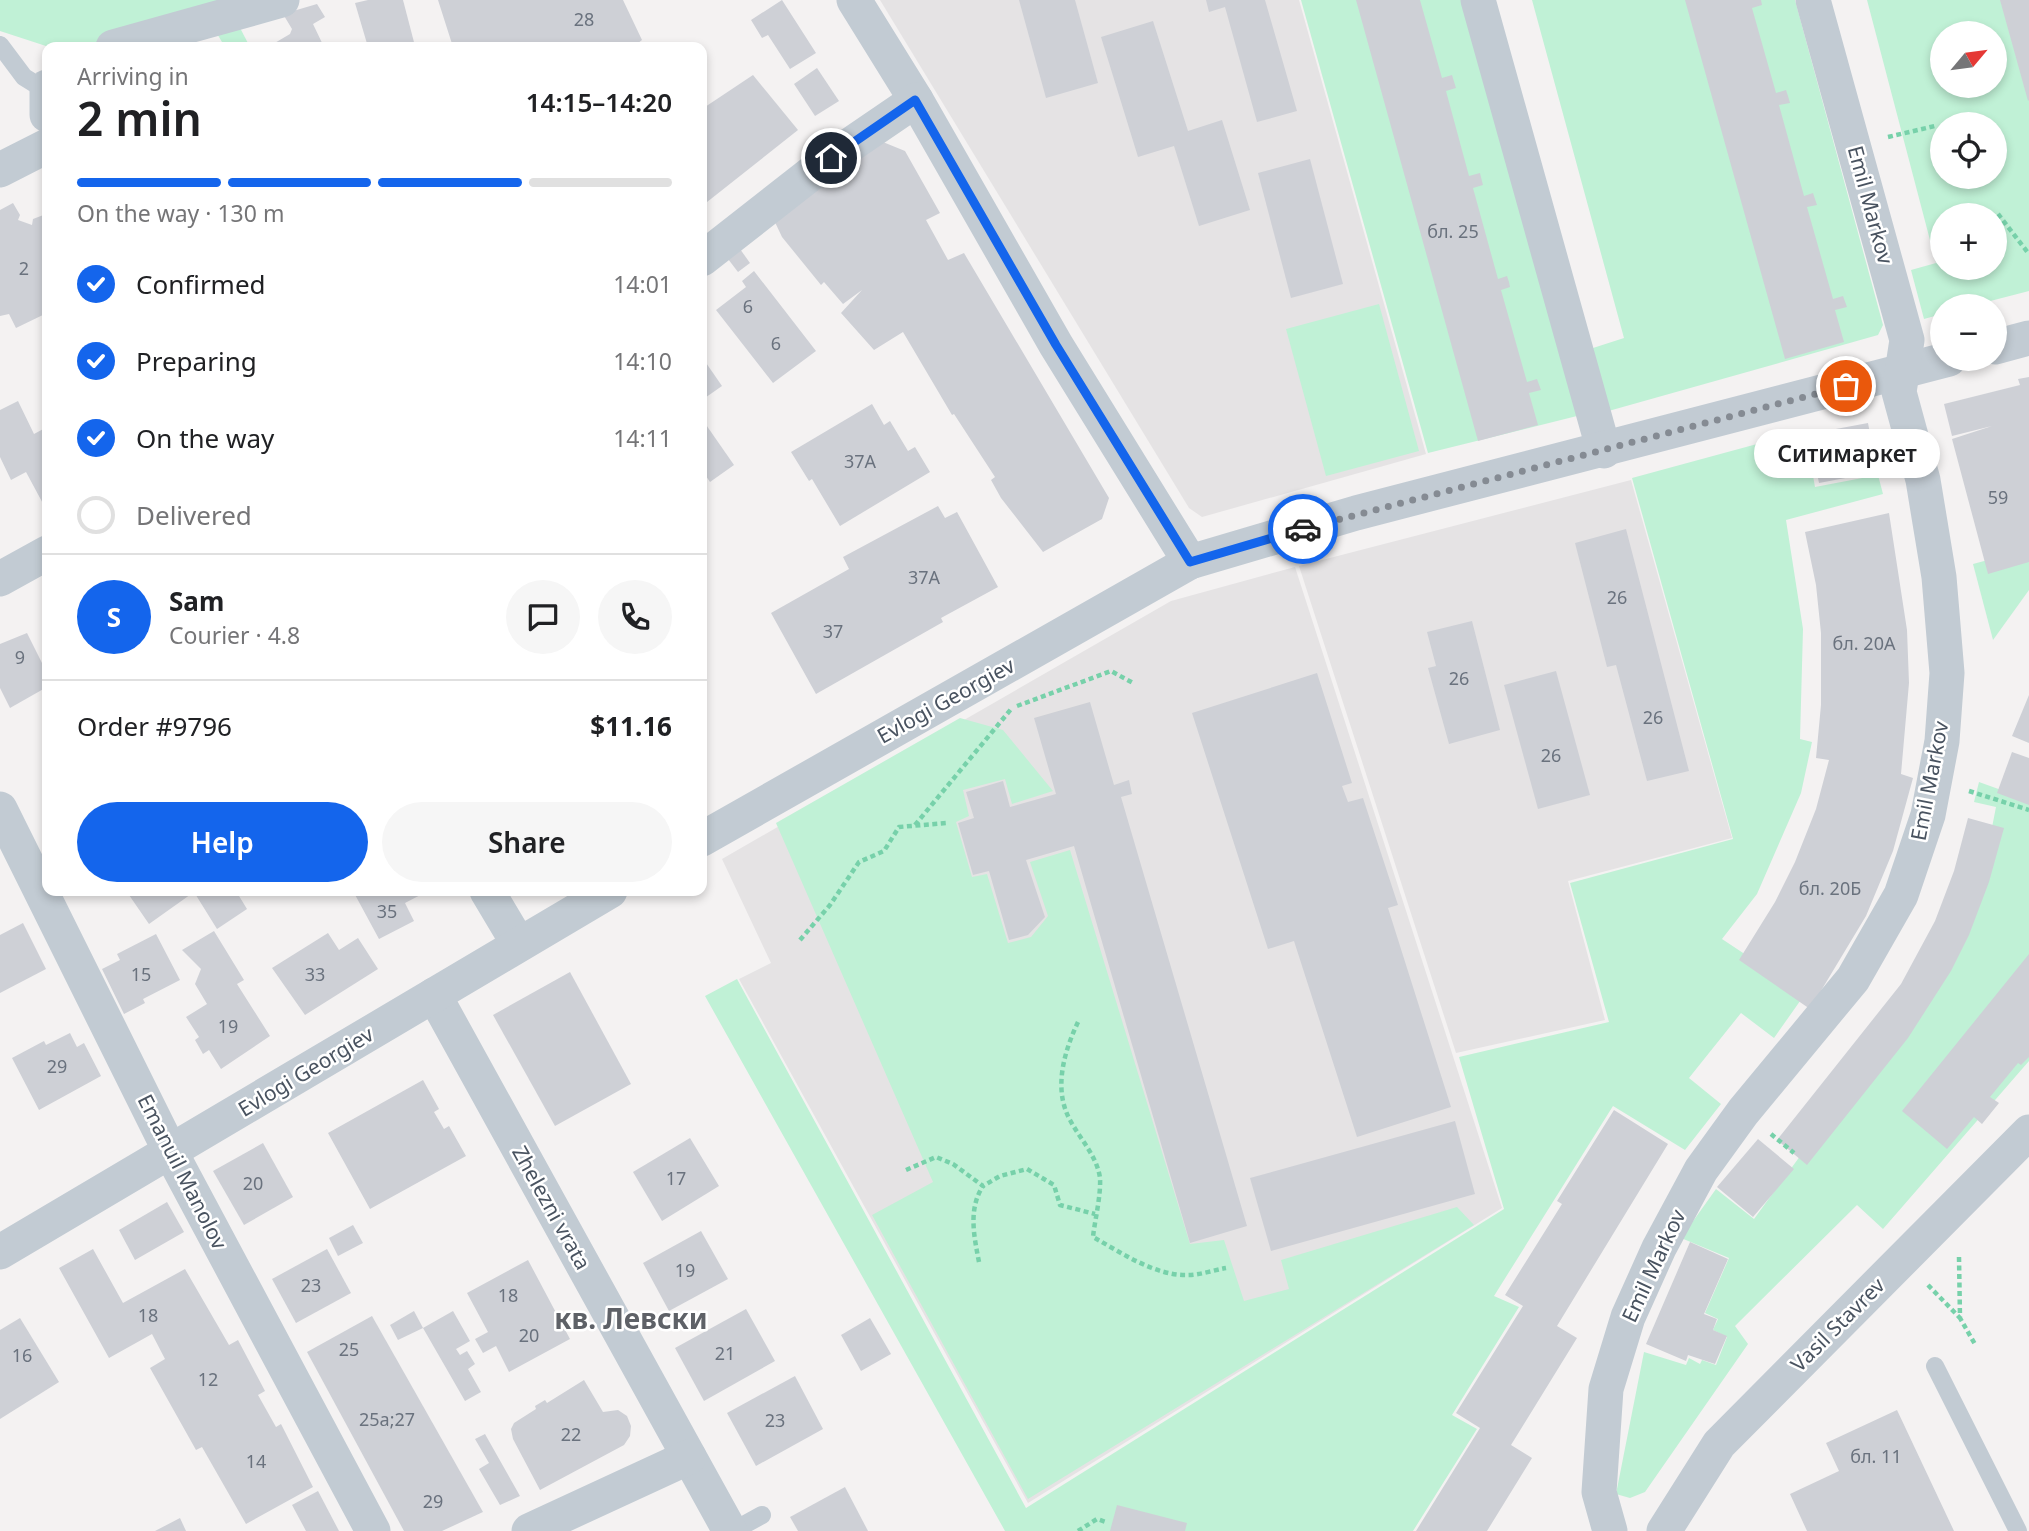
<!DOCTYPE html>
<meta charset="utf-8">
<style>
body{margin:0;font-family:"Noto Sans",sans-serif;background:#f6f6f6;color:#202124;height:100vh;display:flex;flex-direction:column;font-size:26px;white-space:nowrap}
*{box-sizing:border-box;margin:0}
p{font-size:23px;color:#757577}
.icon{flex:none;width:38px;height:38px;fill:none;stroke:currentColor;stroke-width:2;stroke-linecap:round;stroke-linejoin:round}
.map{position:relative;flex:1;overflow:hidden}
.side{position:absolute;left:42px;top:42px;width:665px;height:854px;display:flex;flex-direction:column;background:#fff;border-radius:14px;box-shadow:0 4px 10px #0003}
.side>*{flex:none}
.needle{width:46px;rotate:61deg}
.controls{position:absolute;left:1930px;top:21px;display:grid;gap:14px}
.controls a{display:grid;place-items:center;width:77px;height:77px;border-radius:50%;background:#fff;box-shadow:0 4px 10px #0003;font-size:35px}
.pin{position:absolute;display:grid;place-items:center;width:60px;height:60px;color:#fff;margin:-30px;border:4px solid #fff;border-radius:50%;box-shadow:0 2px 7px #0007}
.courier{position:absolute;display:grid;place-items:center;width:70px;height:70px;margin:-35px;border:5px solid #1465ec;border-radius:50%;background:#fff;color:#222;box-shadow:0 2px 9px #0007}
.bubble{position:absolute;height:49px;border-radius:24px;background:#fff;box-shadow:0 4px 10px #0003;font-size:23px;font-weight:600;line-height:49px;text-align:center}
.headline em{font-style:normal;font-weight:600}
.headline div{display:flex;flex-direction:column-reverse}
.headline{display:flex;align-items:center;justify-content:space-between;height:119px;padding:0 35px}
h1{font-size:46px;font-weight:600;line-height:52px}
.bar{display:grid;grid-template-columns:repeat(4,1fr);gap:10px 7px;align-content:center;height:84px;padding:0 35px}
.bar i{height:9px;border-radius:5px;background:#e0e0e0}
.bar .current{background:#1465ec}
.bar p{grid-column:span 4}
.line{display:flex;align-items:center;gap:18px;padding:0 35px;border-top:2px solid #e0e0e0}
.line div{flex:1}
.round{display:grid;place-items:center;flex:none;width:74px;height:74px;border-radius:37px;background:#f6f6f6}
ol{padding:0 35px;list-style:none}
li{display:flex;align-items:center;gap:21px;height:77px}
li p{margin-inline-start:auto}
li .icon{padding:7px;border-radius:50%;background:#1465ec;color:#fff;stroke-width:4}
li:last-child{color:#757577}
li i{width:38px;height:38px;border:4px solid #e0e0e0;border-radius:50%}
.cta{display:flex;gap:14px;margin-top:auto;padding:14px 35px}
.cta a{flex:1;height:80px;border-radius:42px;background:#1465ec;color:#fff;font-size:28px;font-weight:600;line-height:80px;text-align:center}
.cta a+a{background:#f6f6f6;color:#202124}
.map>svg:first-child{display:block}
.education{fill:#e5e3e4}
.green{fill:#c0f1d6;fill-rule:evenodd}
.building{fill:#ced0d6}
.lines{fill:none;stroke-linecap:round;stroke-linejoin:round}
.path{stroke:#77d1aa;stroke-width:4.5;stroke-dasharray:5 3.5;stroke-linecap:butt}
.lane{stroke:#c2cbd3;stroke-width:18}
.street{stroke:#c2cbd3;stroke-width:35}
.done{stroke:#858b93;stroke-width:7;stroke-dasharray:0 12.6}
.route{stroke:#1465ec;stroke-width:9}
.labels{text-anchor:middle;stroke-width:5;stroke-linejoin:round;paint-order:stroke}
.number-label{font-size:18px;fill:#6a727e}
.street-label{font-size:21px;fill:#495360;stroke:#fff}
.district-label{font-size:28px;font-weight:bold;fill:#5e6167;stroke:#fff}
</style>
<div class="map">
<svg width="2029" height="1531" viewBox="0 0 2029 1531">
<rect width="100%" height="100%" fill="#f4f2f2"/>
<g class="education">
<polygon points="880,0 1299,0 1426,454 1202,517 1189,508"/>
<polygon points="1631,480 1732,838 1568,881 1605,1020 1456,1053 1299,566"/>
<polygon points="1295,567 1502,1208 1028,1503 739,979 771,963 722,859 1171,601"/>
</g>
<g class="green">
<polygon points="0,0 282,0 113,47 49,47 0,31"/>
<polygon points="1301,0 1461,0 1577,416 1428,453"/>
<polygon points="1532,0 1795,0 1883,325 1878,335 1605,412 1593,348 1624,338"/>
<path d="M1867 0H2029V291L1971 306H1942V314L1924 319 1911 270 1936 263ZM1942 33H1995V86H1942ZM1942 124H1995V177H1942ZM1942 215H1995V268H1942Z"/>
<polygon points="239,26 250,47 225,47 216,32"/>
<polygon points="1379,304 1419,451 1326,476 1286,329"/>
<polygon points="1805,431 1815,487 1878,475 1883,494 1786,520 1803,629 1800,739 1812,742 1801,793 1757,894 1722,939 1805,994 1774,1038 1741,1013 1689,1078 1721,1104 1685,1150 1613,1106 1494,1296 1519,1307 1452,1415 1477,1429 1413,1531 1005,1531 705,996 737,979 1026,1508 1504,1209 1459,1057 1609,1022 1570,883 1733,839 1632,478"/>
<polygon points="2029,549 2029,590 1993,640 1973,564"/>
<polygon points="960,718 1003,730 1053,791 1012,804 1005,779 963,790 969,816 956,822 972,877 987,874 1008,943 1031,937 1048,916 1030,862 1070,850 1190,1244 1224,1240 1244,1301 1289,1289 1281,1260 1457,1207 1474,1225 1028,1499 872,1215 933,1182 776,823"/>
<polygon points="1979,782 2029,800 2029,1061 1883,1229 1857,1205 1735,1326 1748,1344 1645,1492 1630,1498 1616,1494 1644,1352 1686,1365 1689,1358 1700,1364 1702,1360 1716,1365 1727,1337 1713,1330 1718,1319 1705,1313 1729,1258 1681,1238 1716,1189 1754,1219 1946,957 1984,868 1996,807 1974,802"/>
</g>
<g class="building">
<polygon points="368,0 403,0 415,46 368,47 355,3"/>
<polygon points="438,0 623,0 642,40 633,47 491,47 486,44 453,47"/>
<polygon points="782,0 816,53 790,69 768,35 762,38 751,20"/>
<polygon points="1019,0 1075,0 1098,83 1046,98"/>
<polygon points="1206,0 1265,0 1297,111 1257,122 1225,7 1209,12"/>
<polygon points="1356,0 1420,0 1442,78 1452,75 1456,88 1446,91 1469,176 1480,173 1483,185 1473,188 1498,279 1507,276 1509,282 1510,287 1501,290 1527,382 1537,379 1541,390 1529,393 1538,425 1478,441"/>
<polygon points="1685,0 1761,0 1762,5 1752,8 1776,93 1786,90 1788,96 1790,103 1779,105 1804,196 1813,193 1817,205 1807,207 1833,299 1843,296 1847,307 1835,310 1844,342 1785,359"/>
<polygon points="2000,0 2029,0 2029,100 2028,101"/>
<polygon points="317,4 325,17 313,24 324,47 275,47 273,44 290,34 292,29 283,14"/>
<polygon points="1153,21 1188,131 1222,120 1250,210 1199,226 1174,146 1138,157 1101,37"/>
<polygon points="817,68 839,101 815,116 794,84"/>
<polygon points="753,75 798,130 702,206 702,109"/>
<polygon points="878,140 905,151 940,213 926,220 948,260 964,253 1109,498 1102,519 1043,552 1001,498 991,480 995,477 954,414 952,415 903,332 874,350 841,313 862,290 843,304 824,282 821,285 782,237 773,218"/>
<polygon points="1310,159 1343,284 1291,298 1258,173"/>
<polygon points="13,203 20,215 18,220 32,225 33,219 46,214 47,217 47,313 16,328 9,314 0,316 0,210"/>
<polygon points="735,242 750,263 738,272 728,259"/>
<polygon points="754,271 816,351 773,383 716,310 746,287 742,281"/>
<polygon points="702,357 722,386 702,400"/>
<polygon points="2029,377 2029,562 1988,574 1952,439 1992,426 1952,436 1944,404 2020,385 2018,379"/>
<polygon points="18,401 34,434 47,427 47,446 42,450 47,461 47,511 26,472 11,480 0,457 0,410"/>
<polygon points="872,404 884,425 890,421 908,451 915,447 930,472 840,526 812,479 809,481 791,452"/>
<polygon points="702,419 734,465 710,482 702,470"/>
<polygon points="1868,423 1877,472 1819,483 1809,434"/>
<polygon points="938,506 945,518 957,512 998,587 941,618 943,622 816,694 771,613 849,569 843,557"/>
<polygon points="1889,513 1907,630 1909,683 1901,774 1913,778 1893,851 1866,916 1810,1009 1739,960 1775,902 1795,862 1816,809 1829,760 1816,758 1821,705 1821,633 1816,585 1805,532"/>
<polygon points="1626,529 1689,771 1647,781 1616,665 1607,667 1575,543"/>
<polygon points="1472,621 1500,730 1449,744 1428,668 1436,666 1427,632"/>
<polygon points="27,633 47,673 47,687 10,708 0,688 0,644"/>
<polygon points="1556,671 1590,795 1538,809 1504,685"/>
<polygon points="1317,673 1352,783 1342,786 1348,802 1363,798 1398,905 1388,908 1451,1107 1357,1137 1294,941 1268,949 1192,713"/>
<polygon points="2029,695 2029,743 2012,736"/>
<polygon points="1090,702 1114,785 1129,780 1132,794 1121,797 1247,1226 1190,1243 1074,846 1026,860 1045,917 1028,935 1009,940 989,871 973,875 958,823 974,818 966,792 1003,781 1010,807 1056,794 1034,718"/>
<polygon points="2012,752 2029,758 2029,805 1997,793"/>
<polygon points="1968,818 2004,828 1989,882 1969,935 1951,971 1908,1038 1807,1165 1777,1140 1901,984 1935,921 1954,871"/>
<polygon points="134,891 236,891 247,909 217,929 194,892 149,924 129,895"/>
<polygon points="353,891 428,891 405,903 414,921 379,939"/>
<polygon points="23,923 46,969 0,993 0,935"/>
<polygon points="214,931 244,980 237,984 270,1036 221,1069 209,1050 203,1054 195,1040 199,1037 186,1017 207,1004 195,984 201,969 182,950"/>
<polygon points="328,933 339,950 358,938 378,969 305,1015 272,968"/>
<polygon points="156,934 180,980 143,999 145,1003 124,1014 102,969 120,960 117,954"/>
<polygon points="2029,954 2029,1057 2021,1065 2018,1063 1990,1097 1999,1103 1982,1124 1974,1117 1947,1149 1902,1111"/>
<polygon points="570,972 631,1084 555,1126 493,1015"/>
<polygon points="70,1033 77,1047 84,1043 101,1076 39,1110 12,1058 44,1041 46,1045"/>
<polygon points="423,1080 439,1109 434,1112 444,1129 449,1126 466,1156 370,1209 328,1133"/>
<polygon points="1614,1110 1668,1144 1557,1326 1577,1338 1511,1445 1532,1458 1487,1531 1416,1531 1480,1428 1456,1413 1523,1306 1505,1295 1562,1204 1557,1201"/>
<polygon points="1455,1121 1475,1194 1271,1251 1250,1178"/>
<polygon points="690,1138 719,1186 662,1221 633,1172"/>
<polygon points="1758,1139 1794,1169 1753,1217 1717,1187"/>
<polygon points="263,1143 293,1197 244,1225 213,1171"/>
<polygon points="167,1202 184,1232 135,1260 119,1230"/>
<polygon points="353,1225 363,1243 338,1256 329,1238"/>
<polygon points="701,1231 728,1279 669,1311 643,1263"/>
<polygon points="1690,1242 1728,1259 1704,1314 1717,1319 1713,1330 1727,1336 1715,1364 1688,1355 1686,1361 1646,1344"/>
<polygon points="93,1249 123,1303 185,1269 229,1345 238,1340 265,1391 258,1395 276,1427 281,1424 313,1487 246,1524 202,1447 196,1450 150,1368 165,1359 152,1334 109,1358 59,1268"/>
<polygon points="327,1249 351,1293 296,1323 272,1279"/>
<polygon points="528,1260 570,1339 509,1372 496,1346 483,1353 475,1339 488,1332 467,1293"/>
<polygon points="746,1309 775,1361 704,1401 675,1348"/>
<polygon points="414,1311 423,1328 398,1340 390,1325"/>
<polygon points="453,1311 470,1341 456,1349 460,1355 467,1351 475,1364 468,1369 481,1392 465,1401 423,1328"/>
<polygon points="372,1316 483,1512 442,1531 404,1531 307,1352"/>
<polygon points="20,1318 59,1382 0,1419 0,1330"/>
<polygon points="870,1318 891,1354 861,1371 841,1335"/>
<polygon points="795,1376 823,1429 756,1466 727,1413"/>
<polygon points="584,1380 603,1412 618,1410 627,1416 631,1426 630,1436 624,1445 540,1490 513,1439 511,1429 514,1423 536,1409 535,1406 545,1400 547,1403"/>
<polygon points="1897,1410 1954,1531 1807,1531 1790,1494 1839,1471 1826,1443"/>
<polygon points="485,1434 520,1496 500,1505 479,1469 489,1463 475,1439"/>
<polygon points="845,1487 868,1531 798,1531 790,1517"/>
<polygon points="318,1491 339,1531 306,1531 292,1505"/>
<polygon points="1117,1505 1187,1523 1185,1531 1110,1531"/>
<polygon points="180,1518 186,1531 155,1531"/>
</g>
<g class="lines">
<g class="path">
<polyline points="1888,137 1935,126"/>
<polyline points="1998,214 2029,254"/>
<polyline points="1017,706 1111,671 1133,683"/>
<polyline points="1969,791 2029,810"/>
<polyline points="915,825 1012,708"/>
<polyline points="800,940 830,905 859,862 884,851 899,827 946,823"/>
<path d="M1078 1022C1064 1052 1053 1089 1070 1120 1080 1139 1097 1156 1100 1178 1101 1196 1095 1219 1093 1237 1122 1253 1155 1276 1188 1275 1200 1275 1214 1270 1226 1268"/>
<polyline points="1771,1134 1794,1153"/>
<polyline points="906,1170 936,1157 953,1164 983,1186 1000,1176 1027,1169 1054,1185 1060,1205 1095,1214"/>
<polyline points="1959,1257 1960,1318 1976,1346"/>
<path d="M979 1262C974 1236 968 1209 983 1186"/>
<polyline points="1928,1285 1960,1318"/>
<polyline points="1078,1531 1097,1519 1106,1522"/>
</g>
<g class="lane">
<polyline points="0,45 24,77 45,90"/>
<polyline points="1935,1366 2018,1531"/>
<polyline points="733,1531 762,1515"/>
</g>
<g class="street">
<polyline points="854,0 916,100 1056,345 1190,562"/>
<polyline points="1478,0 1604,451"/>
<polyline points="113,47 282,0"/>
<polyline points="47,87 47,115"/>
<polyline points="0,170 47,146"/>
<polyline points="702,259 831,158 916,100"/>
<polyline points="1995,347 2029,338"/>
<polyline points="0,579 47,553"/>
<polyline points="0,809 170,1151 373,1531"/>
<polyline points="702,839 1190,562 1356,513 1949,359"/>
<polyline points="487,891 518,943"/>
<polyline points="434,995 730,1531"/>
<polyline points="0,1252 610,891"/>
<polyline points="529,1531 689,1457"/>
<polyline points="1610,1531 1599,1492 1606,1389 1628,1317 1659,1248 1701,1170 1743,1112 1853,979 1901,895 1928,815 1942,741 1947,673 1939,577 1923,480 1899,392 1907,340 1813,0"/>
<polyline points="1664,1531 1719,1444 2029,1132"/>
</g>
</g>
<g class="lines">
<polyline class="done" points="1303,529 1846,386"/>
<polyline class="route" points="831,158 915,100 1056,345 1190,562 1303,529"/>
</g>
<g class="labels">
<g class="number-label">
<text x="584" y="26">28</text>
<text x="1453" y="238">бл. 25</text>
<text x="24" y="275">2</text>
<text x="748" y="313">6</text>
<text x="776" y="350">6</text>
<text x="860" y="468">37А</text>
<text x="1998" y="504">59</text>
<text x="924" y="584">37А</text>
<text x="1617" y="604">26</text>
<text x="833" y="638">37</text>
<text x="1864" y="650">бл. 20A</text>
<text x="20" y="664">9</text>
<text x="1459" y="685">26</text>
<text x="1653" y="724">26</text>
<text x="1551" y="762">26</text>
<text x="1830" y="895">бл. 20Б</text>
<text x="387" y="918">35</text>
<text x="141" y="981">15</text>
<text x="315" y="981">33</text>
<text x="228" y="1033">19</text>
<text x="57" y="1073">29</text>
<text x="676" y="1185">17</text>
<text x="253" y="1190">20</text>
<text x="685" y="1277">19</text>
<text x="311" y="1292">23</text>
<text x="508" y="1302">18</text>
<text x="148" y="1322">18</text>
<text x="529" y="1342">20</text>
<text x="349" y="1356">25</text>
<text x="725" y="1360">21</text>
<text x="22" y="1362">16</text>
<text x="208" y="1386">12</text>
<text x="387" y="1426">25a;27</text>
<text x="775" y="1427">23</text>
<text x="571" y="1441">22</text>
<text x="1876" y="1463">бл. 11</text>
<text x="256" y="1468">14</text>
<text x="433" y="1508">29</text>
</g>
<g class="street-label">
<text transform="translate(1870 205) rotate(75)" y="7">Emil Markov</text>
<text transform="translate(946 701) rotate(-29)" y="7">Evlogi Georgiev</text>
<text transform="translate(1930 781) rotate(-79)" y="7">Emil Markov</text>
<text transform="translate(306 1072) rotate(-31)" y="7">Evlogi Georgiev</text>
<text transform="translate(182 1172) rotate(63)" y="7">Emanuil Manolov</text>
<text transform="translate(551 1208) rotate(61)" y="7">Zhelezni vrata</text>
<text transform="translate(1654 1266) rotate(-65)" y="7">Emil Markov</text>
<text transform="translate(1838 1325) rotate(-45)" y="7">Vasil Stavrev</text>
</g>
<g class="district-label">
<text x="631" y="1329">кв. Левски</text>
</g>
</g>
</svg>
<div class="controls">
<a><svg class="needle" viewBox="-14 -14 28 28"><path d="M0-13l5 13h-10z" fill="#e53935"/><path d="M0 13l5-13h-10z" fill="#757577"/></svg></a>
<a><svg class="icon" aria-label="locate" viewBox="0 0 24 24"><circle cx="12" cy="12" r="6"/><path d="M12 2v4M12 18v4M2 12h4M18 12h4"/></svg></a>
<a>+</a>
<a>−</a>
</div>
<div class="pin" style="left:1846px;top:386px;background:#ea580c"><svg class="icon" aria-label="bag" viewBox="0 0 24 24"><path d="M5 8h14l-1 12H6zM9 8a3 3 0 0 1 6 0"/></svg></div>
<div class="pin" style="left:831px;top:158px;background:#1f2937"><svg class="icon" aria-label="home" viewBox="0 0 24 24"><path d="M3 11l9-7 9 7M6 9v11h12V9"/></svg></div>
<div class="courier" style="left:1303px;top:529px"><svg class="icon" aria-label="car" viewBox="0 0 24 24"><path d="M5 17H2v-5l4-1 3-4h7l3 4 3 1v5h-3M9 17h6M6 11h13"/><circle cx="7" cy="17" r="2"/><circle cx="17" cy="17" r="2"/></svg></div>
<div class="bubble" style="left:1754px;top:429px;width:186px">Ситимаркет</div>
<section class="side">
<div class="headline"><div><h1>2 min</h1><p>Arriving in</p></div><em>14:15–14:20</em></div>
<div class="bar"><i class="current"></i><i class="current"></i><i class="current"></i><i></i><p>On the way · 130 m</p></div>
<ol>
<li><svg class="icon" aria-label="check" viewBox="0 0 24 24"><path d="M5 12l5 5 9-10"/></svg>Confirmed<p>14:01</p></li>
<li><svg class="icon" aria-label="check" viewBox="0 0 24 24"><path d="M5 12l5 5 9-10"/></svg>Preparing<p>14:10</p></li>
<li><svg class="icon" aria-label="check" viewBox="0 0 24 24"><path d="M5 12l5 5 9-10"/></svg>On the way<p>14:11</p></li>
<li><i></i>Delivered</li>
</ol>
<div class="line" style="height:126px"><b class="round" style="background:#1465ec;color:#fff">S</b><div><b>Sam</b><p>Courier · 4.8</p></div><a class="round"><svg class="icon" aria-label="chat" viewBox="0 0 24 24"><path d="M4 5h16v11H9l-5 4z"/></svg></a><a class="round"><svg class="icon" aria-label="phone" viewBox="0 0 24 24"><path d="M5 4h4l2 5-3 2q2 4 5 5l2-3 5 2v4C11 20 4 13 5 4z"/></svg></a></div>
<div class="line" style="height:91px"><div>Order #9796</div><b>$11.16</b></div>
<div class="cta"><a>Help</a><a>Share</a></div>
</section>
</div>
